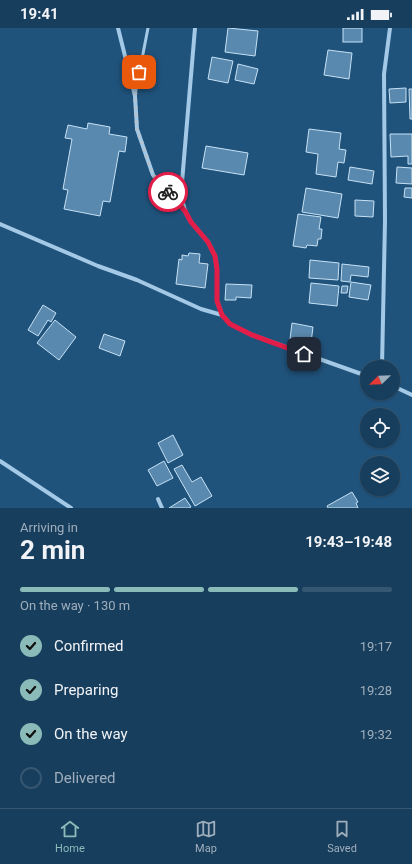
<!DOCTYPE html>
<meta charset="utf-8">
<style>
body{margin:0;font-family:Roboto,sans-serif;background:#254966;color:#f1f3f6;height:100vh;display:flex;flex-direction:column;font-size:15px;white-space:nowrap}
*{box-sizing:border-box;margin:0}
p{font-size:13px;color:#9faebc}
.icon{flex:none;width:22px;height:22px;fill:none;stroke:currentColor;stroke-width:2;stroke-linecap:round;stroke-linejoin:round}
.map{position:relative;height:480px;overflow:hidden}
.panel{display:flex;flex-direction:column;background:#183e5d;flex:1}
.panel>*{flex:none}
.needle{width:26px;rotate:247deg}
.controls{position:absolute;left:360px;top:332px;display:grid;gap:8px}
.controls a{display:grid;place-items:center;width:40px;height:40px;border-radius:50%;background:#183e5d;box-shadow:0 1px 3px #0004,0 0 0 1px #365772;font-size:20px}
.pin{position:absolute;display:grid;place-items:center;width:34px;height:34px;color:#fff;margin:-17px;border-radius:8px;box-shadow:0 2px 6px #0006}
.courier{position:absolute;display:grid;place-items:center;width:40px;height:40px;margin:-20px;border:3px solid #e11d48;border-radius:50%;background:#fff;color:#222;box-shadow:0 1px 5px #0007}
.overview em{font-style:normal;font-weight:700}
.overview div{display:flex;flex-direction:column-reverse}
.overview{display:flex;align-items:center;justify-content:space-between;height:68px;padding:0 20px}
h1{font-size:26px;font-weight:700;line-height:30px}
.bar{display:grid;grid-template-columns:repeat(4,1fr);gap:6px 4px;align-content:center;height:48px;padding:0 20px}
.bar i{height:5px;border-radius:3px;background:#365772}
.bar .on{background:#8bbbb9}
.bar p{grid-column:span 4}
ol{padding:0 20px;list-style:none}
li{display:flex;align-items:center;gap:12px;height:44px}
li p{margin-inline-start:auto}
li .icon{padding:4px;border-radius:50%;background:#8bbbb9;color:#111;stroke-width:4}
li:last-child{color:#9faebc}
li i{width:22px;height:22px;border:2px solid #365772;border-radius:50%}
.status{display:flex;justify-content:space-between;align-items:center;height:28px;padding:0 20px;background:#183e5d;direction:ltr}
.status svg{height:11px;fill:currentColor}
.tabs{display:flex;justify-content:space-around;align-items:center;height:56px;border-top:1px solid #365772;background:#183e5d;font-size:11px;color:#9faebc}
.tabs a{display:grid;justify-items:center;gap:2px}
.tabs .on{color:#8bbbb9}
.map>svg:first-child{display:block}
.building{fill:#5989ae;stroke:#c6e1f5}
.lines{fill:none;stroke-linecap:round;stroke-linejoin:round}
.service{stroke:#a3c9e6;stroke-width:3}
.minor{stroke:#a3c9e6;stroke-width:4}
.done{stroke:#b1c3d1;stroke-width:4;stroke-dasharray:0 7.2}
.route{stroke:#e11d48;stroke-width:5}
</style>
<div class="status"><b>19:41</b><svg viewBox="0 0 49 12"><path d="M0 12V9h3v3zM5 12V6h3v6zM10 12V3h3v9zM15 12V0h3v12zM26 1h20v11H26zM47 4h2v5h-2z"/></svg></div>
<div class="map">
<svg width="412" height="480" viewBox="0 0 412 480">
<rect width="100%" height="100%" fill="#20537c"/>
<g class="building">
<polygon points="228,0 258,3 255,28 225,24"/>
<rect x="343" y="0" width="19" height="14"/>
<polygon points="328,22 352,25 349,51 324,47"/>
<polygon points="212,29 233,33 228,55 208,51"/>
<polygon points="238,36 258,41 254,56 235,52"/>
<polygon points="406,60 406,74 390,75 389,61"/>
<polygon points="409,61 412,61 412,91 410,91"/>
<polygon points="88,95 110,99 109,106 127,109 125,124 119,123 110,174 103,173 100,188 64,181 68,162 63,161 72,111 65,110 68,97 87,101"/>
<polygon points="309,101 341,105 339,121 346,122 344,135 338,134 336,149 316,146 318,126 306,124"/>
<polygon points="390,106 412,106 412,136 408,136 408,128 391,129"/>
<polygon points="206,118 248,125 244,147 202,140"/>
<polygon points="350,139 374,143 372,156 348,152"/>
<polygon points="397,139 412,140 412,156 396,155"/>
<polygon points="306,160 342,166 338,190 302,184"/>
<polygon points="405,160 412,160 412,170 404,169"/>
<polygon points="355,172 374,173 373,189 355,188"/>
<polygon points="298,186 321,189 319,201 322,201 321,211 318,211 317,218 307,217 306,220 293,218"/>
<polygon points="189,225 200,226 199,235 208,236 205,260 176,256 179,231 182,232 182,227 188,228"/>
<polygon points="310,232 339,235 338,252 309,250"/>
<polygon points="342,236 369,239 368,249 351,247 350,254 341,253"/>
<polygon points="351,254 371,257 368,272 349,269"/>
<polygon points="311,255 339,258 337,278 309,275"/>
<polygon points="226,256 252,257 251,270 236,269 236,272 225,272"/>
<polygon points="342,258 348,258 347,265 341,265"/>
<polygon points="43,277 56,285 51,294 48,292 38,308 28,302"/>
<polygon points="55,292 76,309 59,332 37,315"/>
<polygon points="292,295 313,299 311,315 290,311"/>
<polygon points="104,306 125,313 120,328 99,320"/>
<polygon points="173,407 183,427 168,435 158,415"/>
<polygon points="164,433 173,450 157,458 148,442"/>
<polygon points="182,437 192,454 201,449 212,468 195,478 174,441"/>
<polygon points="352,464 358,474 356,475 358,480 328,480 327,478"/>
<polygon points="185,470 191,479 189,480 169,480"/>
</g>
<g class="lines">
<polyline class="service" points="135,67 148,0"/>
<g class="minor">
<polyline points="118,0 135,68 137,101 153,147 185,182"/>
<polyline points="195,0 181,166 185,183 191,194 208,214 215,228 217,241 217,273 222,287 230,296 252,307 367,348"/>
<polyline points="0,196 98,238 137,252 201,281 222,287"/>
<polyline points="382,339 385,193 384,46 390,0"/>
<polyline points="393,358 412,367"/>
<polyline points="0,433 71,480"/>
<polyline points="158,471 162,480"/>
</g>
</g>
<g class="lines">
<polyline class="done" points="139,44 135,68 137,101 153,147 168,164"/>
<polyline class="route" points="168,164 185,183 191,194 208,214 215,228 217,241 217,273 222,287 230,296 252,307 304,326"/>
</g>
</svg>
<div class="controls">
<a><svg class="needle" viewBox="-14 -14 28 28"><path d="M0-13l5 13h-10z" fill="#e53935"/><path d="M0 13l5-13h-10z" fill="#9faebc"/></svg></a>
<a><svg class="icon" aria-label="locate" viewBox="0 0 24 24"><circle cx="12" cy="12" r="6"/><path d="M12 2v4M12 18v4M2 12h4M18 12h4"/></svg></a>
<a><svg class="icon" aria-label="layers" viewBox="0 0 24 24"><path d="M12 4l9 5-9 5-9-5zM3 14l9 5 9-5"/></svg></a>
</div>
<div class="pin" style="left:139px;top:44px;background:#ea580c"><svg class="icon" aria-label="bag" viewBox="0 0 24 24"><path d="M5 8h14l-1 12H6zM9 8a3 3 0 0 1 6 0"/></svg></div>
<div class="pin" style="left:304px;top:326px;background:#1f2937"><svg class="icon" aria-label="home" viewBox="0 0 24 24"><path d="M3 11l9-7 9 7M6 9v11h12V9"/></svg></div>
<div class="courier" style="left:168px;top:164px"><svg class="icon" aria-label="bike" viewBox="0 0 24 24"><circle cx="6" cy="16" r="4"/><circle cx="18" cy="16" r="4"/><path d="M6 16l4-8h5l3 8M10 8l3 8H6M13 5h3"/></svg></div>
</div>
<section class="panel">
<div class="overview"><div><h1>2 min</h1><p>Arriving in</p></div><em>19:43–19:48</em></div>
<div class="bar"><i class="on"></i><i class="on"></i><i class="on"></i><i></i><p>On the way · 130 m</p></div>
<ol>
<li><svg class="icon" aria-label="check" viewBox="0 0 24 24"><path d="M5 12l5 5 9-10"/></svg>Confirmed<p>19:17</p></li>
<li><svg class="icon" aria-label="check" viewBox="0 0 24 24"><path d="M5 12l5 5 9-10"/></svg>Preparing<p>19:28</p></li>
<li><svg class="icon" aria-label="check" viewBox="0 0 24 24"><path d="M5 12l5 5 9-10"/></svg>On the way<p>19:32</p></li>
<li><i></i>Delivered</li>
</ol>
</section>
<nav class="tabs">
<a class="on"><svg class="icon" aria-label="home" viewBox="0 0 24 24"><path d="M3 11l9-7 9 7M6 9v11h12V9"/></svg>Home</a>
<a><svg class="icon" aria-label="map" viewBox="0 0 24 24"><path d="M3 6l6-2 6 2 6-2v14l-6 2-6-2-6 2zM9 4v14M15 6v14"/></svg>Map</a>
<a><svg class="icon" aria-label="saved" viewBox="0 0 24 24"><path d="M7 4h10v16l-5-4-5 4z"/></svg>Saved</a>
</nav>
